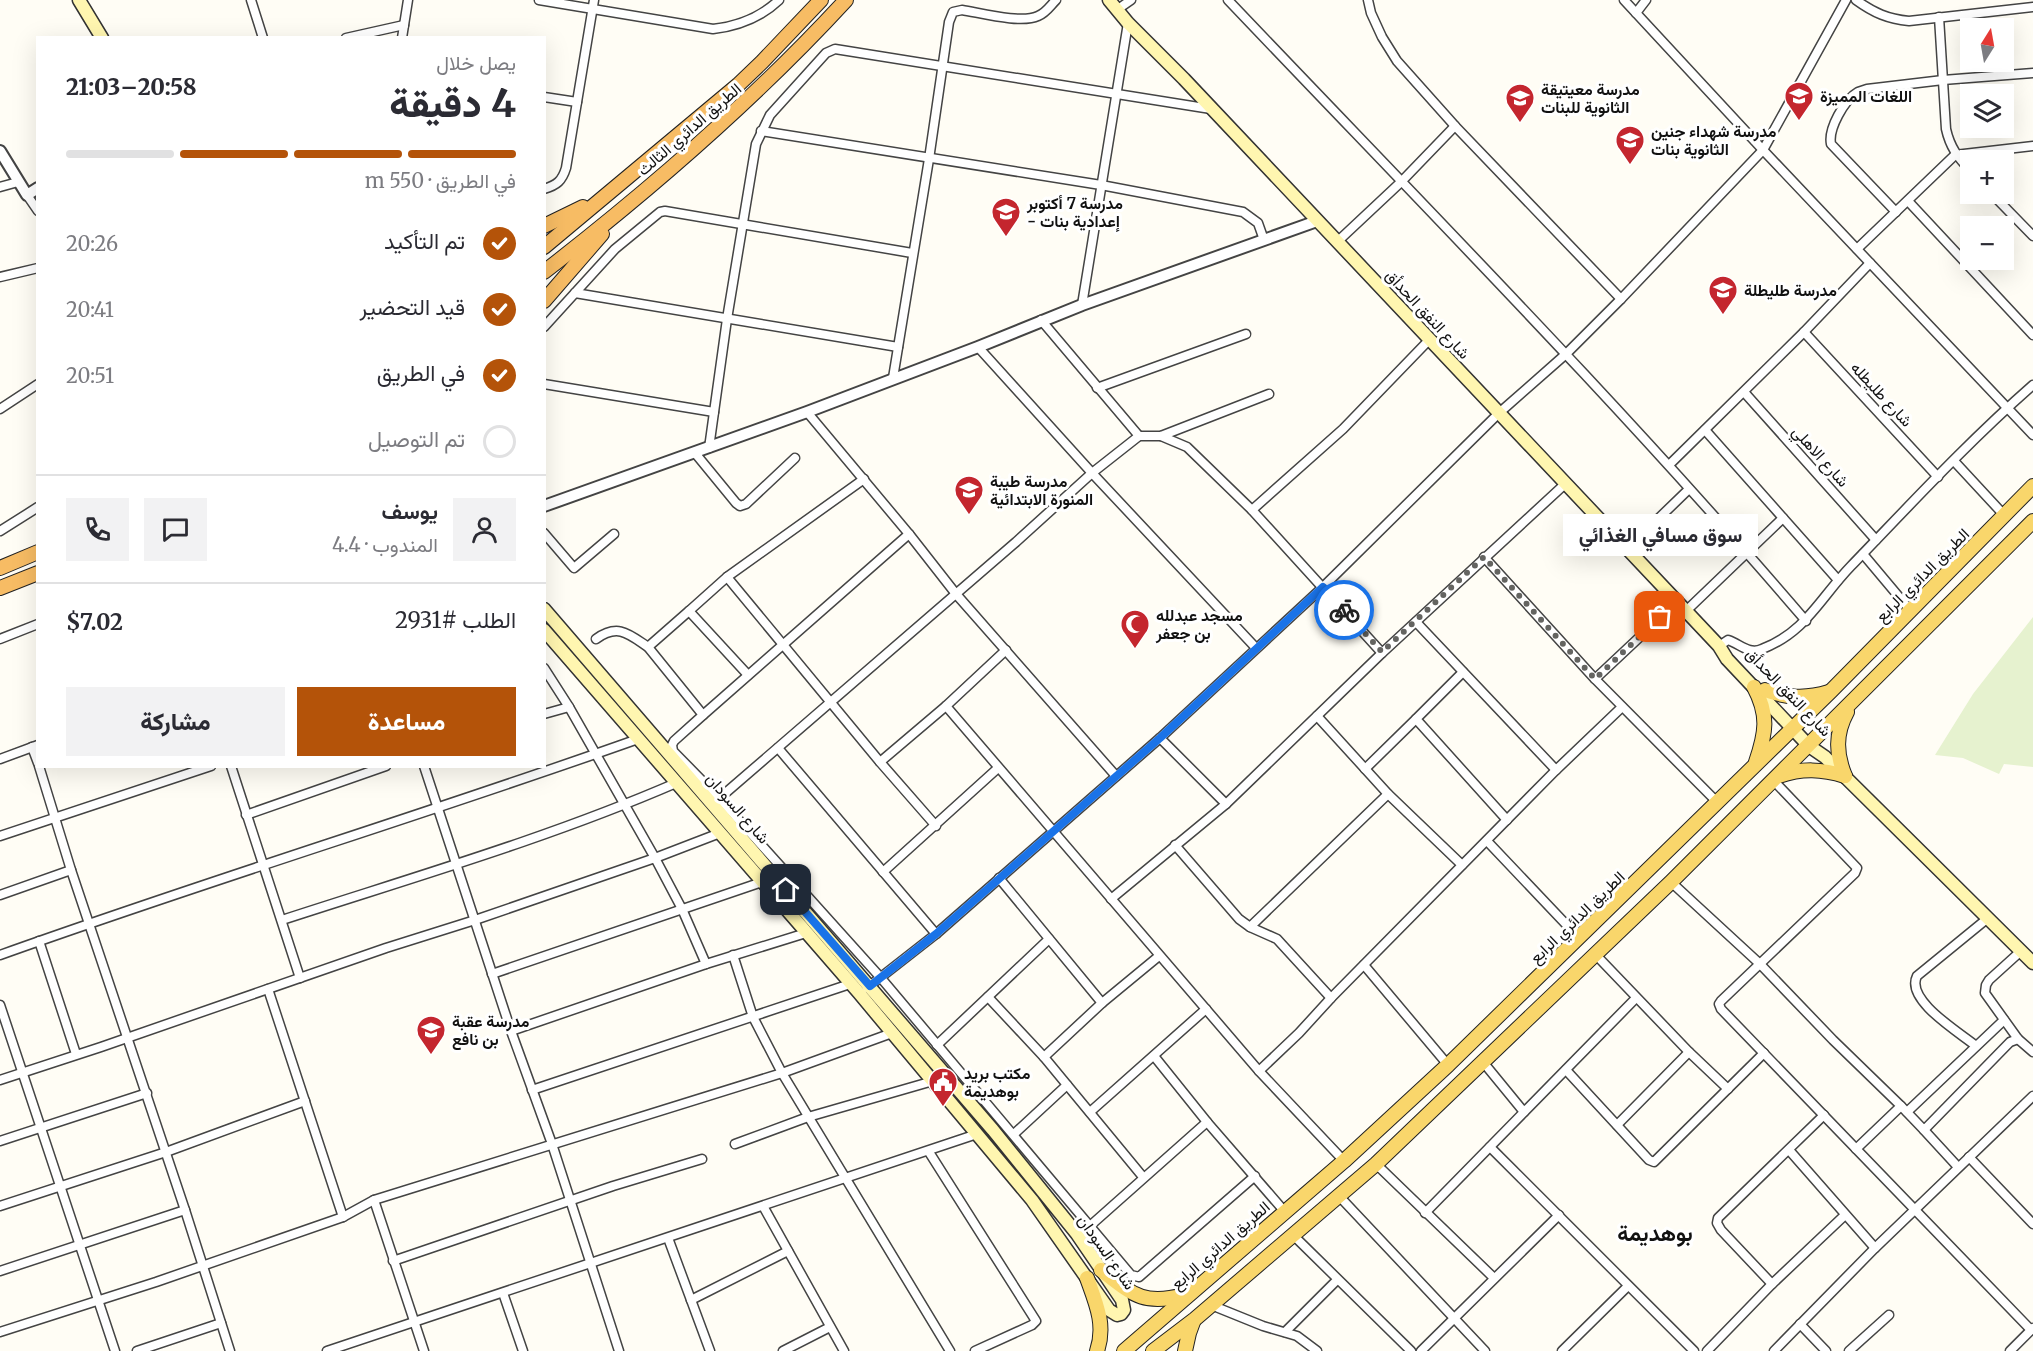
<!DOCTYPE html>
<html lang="ar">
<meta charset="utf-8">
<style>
body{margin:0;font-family:Merriweather,Vazirmatn,serif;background:#f2f2f3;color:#2b2b33;direction:rtl;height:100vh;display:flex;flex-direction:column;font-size:22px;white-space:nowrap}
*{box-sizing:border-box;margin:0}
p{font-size:20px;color:#7c7c81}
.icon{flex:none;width:33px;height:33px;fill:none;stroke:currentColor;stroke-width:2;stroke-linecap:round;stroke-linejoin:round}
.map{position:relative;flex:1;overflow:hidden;direction:ltr}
.drawer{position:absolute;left:36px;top:36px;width:510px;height:732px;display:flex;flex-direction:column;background:#fff;border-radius:0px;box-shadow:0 6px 24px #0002;direction:rtl}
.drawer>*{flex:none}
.needle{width:39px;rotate:11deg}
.controls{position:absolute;left:1960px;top:18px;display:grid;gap:12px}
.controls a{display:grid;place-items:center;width:54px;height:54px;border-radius:0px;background:#fff;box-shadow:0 6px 24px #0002;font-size:30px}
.pin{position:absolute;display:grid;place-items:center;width:51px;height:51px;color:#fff;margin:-26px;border-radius:12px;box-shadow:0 3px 9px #0006}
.courier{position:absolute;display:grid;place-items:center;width:60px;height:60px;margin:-30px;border:4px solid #1a73e8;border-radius:50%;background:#fff;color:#222;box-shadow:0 2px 8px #0007}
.bubble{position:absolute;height:42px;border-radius:0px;background:#fff;box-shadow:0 6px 24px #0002;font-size:20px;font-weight:800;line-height:42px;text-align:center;direction:rtl}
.head em{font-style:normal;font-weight:800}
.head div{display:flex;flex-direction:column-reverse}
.head{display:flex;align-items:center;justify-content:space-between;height:102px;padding:0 30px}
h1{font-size:39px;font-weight:800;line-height:45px}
.bar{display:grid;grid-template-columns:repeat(4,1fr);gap:9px 6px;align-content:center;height:72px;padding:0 30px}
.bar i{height:8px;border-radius:4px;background:#e1e1e2}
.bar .current{background:#b45309}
.bar p{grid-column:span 4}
.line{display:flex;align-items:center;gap:15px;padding:0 30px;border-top:2px solid #e1e1e2}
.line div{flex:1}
.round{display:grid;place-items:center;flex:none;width:63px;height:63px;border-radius:0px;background:#f2f2f3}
ol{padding:0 30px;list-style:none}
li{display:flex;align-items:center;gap:18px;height:66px}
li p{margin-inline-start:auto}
li .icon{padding:6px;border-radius:50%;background:#b45309;color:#fff;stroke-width:4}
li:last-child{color:#7c7c81}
li i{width:33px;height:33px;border:3px solid #e1e1e2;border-radius:50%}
.primary-button{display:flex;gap:12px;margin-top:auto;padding:12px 30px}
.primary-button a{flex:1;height:69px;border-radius:0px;background:#b45309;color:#fff;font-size:24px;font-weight:800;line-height:69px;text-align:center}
.primary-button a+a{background:#f2f2f3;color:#2b2b33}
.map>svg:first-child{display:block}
.pitch{fill:#e6f2cf}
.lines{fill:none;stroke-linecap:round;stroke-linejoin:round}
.minor-casing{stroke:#444;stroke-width:11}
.tertiary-casing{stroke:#444;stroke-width:14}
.secondary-casing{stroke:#333;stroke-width:15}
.primary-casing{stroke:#222;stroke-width:16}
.trunk-casing{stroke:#222;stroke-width:16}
.minor{stroke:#fff;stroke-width:8}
.tertiary{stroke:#fff;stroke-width:10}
.secondary{stroke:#fff6b0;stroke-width:12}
.primary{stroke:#f9d66b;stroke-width:14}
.trunk{stroke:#f7bc64;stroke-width:14}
.done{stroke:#646461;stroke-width:6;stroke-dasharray:0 10.8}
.route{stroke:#1a73e8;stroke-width:8}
.labels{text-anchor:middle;stroke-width:6;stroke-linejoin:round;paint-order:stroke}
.poi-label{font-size:16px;font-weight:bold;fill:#111;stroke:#fff;text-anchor:start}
.street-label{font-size:16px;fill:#111;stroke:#fff}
.district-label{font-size:22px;font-weight:bold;fill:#111;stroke:#fff}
</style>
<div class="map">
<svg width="2033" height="1351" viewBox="0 0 2033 1351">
<rect width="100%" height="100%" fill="#fffdf5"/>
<polygon class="pitch" points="2033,617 2033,767 2004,764 1999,774 1963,758 1935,755 1973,694"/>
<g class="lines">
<g class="minor-casing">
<g id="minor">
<polyline points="251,0 263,38"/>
<path d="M539 0 713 29C739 26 760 18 779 0"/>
<path d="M1228 0C1423 205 1622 406 1806 621"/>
<polyline points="1368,0 1371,13 1382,37 1397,61 1455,126 1621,299"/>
<polyline points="1624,0 1763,150 2033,435"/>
<path d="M1856 0C1874 13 1888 19 1909 21L2033 7"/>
<polyline points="1118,9 1131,0"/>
<polyline points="1636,13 1646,0"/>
<path d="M1939 17 1946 129C1950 147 1958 158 1971 171"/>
<polyline points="346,38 404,25"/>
<polyline points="402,38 408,0"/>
<polyline points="544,97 577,102"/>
<polyline points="761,131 1101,185 1243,212 1258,223 1264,240"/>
<polyline points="0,187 18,182"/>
<path d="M544 189C557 185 562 181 566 168L594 0"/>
<polyline points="1992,194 2033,236"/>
<polyline points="27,195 38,211"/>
<polyline points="1908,201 2033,335"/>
<path d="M1896 212 1831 144C1828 129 1844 100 1858 92 1858 92 1867 89 1867 89L1943 80 2033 73"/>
<polyline points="1337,242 1401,182 1455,126"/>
<polyline points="1857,249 1955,155 2033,146"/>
<polyline points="0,277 38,268"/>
<polyline points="575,293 898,347"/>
<polyline points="1082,305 1128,23"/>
<polyline points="1041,320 1139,436"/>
<polyline points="544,327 615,249 660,212 665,211 912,253"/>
<polyline points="1804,332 1938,477"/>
<polyline points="978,347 1092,473 1256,648"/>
<path d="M893 378 929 159 949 22 953 12 962 10C981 13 1021 24 1038 16 1046 13 1050 6 1056 0"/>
<polyline points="544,384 714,412"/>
<polyline points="1097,388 1246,334"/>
<polyline points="1744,392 1876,540"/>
<polyline points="0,409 38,384"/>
<polyline points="807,412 909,534 956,594 1116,776"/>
<polyline points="1705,430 1838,580"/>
<polyline points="1161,436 1187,447 1252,510 1382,653"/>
<polyline points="709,448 727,319 756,144 770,115 826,53 835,49 1211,109"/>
<polyline points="695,453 736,503 740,506 746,504 795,458"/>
<polyline points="1954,461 2004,515"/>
<polyline points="1669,465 1804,332 1870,263"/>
<polyline points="1252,510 1343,429 1430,339"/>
<polyline points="0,531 38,507"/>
<polyline points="544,533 574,568 614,534"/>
<polyline points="909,534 703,715 674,741 672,745 673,751 719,798 881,978 1131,1275 1139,1277 1255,1176"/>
<polyline points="1627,549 1689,489"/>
<polyline points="1863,554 1910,610"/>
<polyline points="1484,557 1595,679 1717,802"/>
<polyline points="727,577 880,762 936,826"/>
<polyline points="689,611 727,577 864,479"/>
<polyline points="1686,611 1783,518"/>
<polyline points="1416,622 1556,770"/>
<polyline points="0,639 38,624"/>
<path d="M596 639C618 623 629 634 648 647"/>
<path d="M1719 646 1728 640C1740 644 1749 655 1762 649 1806 632 1820 598 1851 566 1910 505 1969 441 2033 385"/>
<polyline points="544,668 569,707 655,858 682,909 706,964"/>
<polyline points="1463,672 1416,719 1507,820"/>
<polyline points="1595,679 1677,602"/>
<polyline points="946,706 1259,1071 1344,1161"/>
<polyline points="544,714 569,707"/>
<polyline points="703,715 648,647 689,611 748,675"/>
<polyline points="1317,716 1388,794 1462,865"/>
<polyline points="1160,738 1226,804"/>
<polyline points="32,747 38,763"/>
<polyline points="778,748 936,934"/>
<polyline points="0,759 38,745"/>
<polyline points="880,762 946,706 1006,650"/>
<polyline points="39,766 71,870 185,1210 230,1351"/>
<polyline points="231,766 300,978"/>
<polyline points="424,766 511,1031 552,1144 619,1351"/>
<polyline points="1365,769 1416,719"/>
<polyline points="1773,780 1857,868 1855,873 1721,1001 1719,1004 1721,1009 2031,1330"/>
<polyline points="715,802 1016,542 1092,473 1139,436 1161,436 1269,394"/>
<polyline points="246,815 386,766"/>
<polyline points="0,836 211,766"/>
<polyline points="1487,841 1579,938"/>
<polyline points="1175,845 1239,919 1250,927 1277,939 1331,998"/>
<polyline points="883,872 998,768"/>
<polyline points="999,878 1102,1003"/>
<polyline points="1671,882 1760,964 1833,1040 1901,1106 1856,1149"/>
<polyline points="0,895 71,870"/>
<polyline points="1111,899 1226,804 1382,653 1565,484"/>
<path d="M282 920C414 877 549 838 676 783"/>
<polyline points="1250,927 1388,794"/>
<polyline points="39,941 76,1054"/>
<polyline points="2021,951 1989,980 1986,985 1985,993 2018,1039 2033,1052"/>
<path d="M0 955C212 879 427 814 638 739"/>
<polyline points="733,955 753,1017 782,1073 950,1351"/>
<polyline points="1596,955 1689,1052 1728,1089"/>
<polyline points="1364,965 1448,1065"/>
<polyline points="492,974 762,882"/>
<polyline points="867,988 936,934 1160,738 1323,587 1499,413 1566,354 1621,299 1763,150 1846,0"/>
<polyline points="268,989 343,1217"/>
<polyline points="988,997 1044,1057 1143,1177"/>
<polyline points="0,1005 115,1351"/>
<polyline points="511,1031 706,964 806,933"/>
<polyline points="937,1045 1049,939"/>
<path d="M1976 1046C1959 1032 1905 1000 1917 976L1988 918"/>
<polyline points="1154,1056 1207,1122 1285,1212"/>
<polyline points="1044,1057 1102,1003 1159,956"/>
<polyline points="1483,1062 1524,1112"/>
<polyline points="1566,1070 1649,1160 1654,1162 1764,1053"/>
<polyline points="1259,1071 1299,1033 1331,998 1556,770 1622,707"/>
<polyline points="0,1080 101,1047 386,948 475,920 655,858 720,833"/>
<polyline points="532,1090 850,984"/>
<polyline points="1901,1106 1924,1130 2010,1042 2018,1039"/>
<polyline points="1090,1112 1206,1009"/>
<polyline points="1907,1112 2004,1020"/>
<polyline points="1617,1125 1689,1052"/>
<polyline points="1924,1130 1958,1167"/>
<polyline points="1014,1134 1067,1085"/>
<polyline points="0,1141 147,1093"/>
<polyline points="735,1144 808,1117 933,1081"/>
<polyline points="1490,1147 1694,1351"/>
<polyline points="1789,1150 1875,1248"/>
<polyline points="929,1152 1036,1321 1032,1325 975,1351"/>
<polyline points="1969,1157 2033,1224"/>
<polyline points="1376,1164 1494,1278"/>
<polyline points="1339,1196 1485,1351"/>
<polyline points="374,1200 424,1351"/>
<polyline points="0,1206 166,1152 305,1101"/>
<polyline points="763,1206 844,1351"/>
<polyline points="1425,1213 1636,998"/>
<polyline points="1091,1225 1207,1122"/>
<polyline points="1293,1235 1411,1351"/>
<polyline points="668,1238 710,1351"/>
<polyline points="393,1261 613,1186 702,1159"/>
<polyline points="0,1271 185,1210"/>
<polyline points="1772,1284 1721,1230 1717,1223 1718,1218 1824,1115"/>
<polyline points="503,1293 523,1351"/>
<polyline points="691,1300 788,1251"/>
<polyline points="1211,1305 1263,1326 1297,1336 1317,1351"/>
<polyline points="1800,1324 1826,1351"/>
<polyline points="0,1332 156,1282 343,1217 374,1200 782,1073 892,1033"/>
<polyline points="1285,1332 1337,1280"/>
<polyline points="137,1351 221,1323"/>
<polyline points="327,1351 977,1134"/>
<polyline points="783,1351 830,1327"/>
<polyline points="1421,1351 1559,1215"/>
<polyline points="1562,1351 1628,1286"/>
<polyline points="1707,1351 1772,1284 1845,1215"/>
<polyline points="1774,1351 1875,1248 2033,1096"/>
<polyline points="1849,1351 1889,1315"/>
<polyline points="2010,1351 2033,1328"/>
</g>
</g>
<g class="tertiary-casing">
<g id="tertiary">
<polyline points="0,151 27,195 38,188"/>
<polyline points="544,506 807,412 978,347 1082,305 1317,221"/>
</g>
</g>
<g class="secondary-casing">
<g id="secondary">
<polyline points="79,0 102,38"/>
<polyline points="1109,0 1128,23 1184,79 1719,646 1727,659 1809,746 1825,757 2033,963"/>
<polyline points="544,609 993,1130 1077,1234 1122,1300 1124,1310 1121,1314 1117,1315 1109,1310 1032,1200 859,993 544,630"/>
</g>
</g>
<g class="primary-casing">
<g id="primary">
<path d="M1754 687C1769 715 1766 733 1756 762"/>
<path d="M1765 690C1787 698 1806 699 1829 692"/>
<path d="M1779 776C1802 768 1822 769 1845 776"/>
<path d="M1845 776C1836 754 1835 734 1847 712"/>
<path d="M1101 1270C1132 1294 1143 1306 1184 1295"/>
<path d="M1087 1278C1096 1303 1106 1325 1097 1351"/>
<polyline points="1124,1351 1344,1161 1448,1065 1831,691 2033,486"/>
<polyline points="1153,1351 1195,1319 1376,1164 1671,882 2033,521"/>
<polyline points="1185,1351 1189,1333 1193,1322"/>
</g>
</g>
<g class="trunk-casing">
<g id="trunk">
<polyline points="544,226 583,207"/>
<polyline points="544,247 738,85 762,62 821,0"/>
<path d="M544 272C651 189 754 100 846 0"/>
<polyline points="544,301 602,234"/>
<polyline points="0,568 38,552"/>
<polyline points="0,588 38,573"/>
</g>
</g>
<use href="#minor" class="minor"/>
<use href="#tertiary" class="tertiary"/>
<use href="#secondary" class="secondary"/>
<use href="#primary" class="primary"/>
<use href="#trunk" class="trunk"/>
</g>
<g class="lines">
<polyline class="done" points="1344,610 1382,652 1484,557 1595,679 1660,617"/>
<polyline class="route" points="786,890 870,986 936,934 1160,738 1323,587 1344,610"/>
</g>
<defs>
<g id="school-pin" transform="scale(1.5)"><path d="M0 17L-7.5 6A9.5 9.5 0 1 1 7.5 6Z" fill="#c4262e" stroke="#fff"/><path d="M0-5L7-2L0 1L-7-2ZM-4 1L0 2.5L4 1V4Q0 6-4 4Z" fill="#fff"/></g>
<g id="mosque-pin" transform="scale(1.5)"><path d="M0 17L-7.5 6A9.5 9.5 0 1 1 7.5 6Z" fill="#c4262e" stroke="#fff"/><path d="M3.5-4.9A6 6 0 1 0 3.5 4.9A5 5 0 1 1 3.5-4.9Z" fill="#fff"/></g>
<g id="civic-pin" transform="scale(1.5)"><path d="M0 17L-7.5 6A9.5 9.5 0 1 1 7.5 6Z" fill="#c4262e" stroke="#fff"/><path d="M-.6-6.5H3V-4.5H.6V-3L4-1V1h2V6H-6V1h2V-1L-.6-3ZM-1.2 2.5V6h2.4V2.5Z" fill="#fff"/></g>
</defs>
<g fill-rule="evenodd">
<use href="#school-pin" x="1799" y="96"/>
<use href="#school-pin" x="1520" y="98"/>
<use href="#school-pin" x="1630" y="140"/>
<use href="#school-pin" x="1006" y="212"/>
<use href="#school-pin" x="1723" y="290"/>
<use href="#school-pin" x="969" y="490"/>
<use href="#mosque-pin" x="1135" y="624"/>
<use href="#school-pin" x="431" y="1030"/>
<use href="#civic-pin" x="943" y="1082"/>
</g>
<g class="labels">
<g class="poi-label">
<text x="1541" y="95">مدرسة معيتيقة<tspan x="1541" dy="18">الثانوية للبنات</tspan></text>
<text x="1820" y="102">اللغات المميزة</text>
<text x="1651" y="137">مدرسة شهداء جنين<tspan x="1651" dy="18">الثانوية بنات</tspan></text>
<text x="1027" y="209">مدرسة 7 أكتوبر<tspan x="1027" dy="18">- إعدادية بنات</tspan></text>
<text x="1744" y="296">مدرسة طليطلة</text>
<text x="990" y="487">مدرسة طيبة<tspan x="990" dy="18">المنورة الابتدائية</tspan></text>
<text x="1156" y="621">مسجد عبدلله<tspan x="1156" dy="18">بن جعفر</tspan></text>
<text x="452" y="1027">مدرسة عقبة<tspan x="452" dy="18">بن نافع</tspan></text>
<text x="964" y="1079">مكتب بريد<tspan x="964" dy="18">بوهديمة</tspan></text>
</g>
<g class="street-label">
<text transform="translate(689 129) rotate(-41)" y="6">الطريق الدائري الثالث</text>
<text transform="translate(1428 314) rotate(47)" y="6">شارع النفق الحدأق</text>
<text transform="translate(1882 394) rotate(47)" y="6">شارع طليطله</text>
<text transform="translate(1821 456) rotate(48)" y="6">شارع الاهلي</text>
<text transform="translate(1922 575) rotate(-45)" y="6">الطريق الدائري الرابع</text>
<text transform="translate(1789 692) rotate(46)" y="6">شارع النفق الحدأق</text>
<text transform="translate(738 808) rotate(49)" y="6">شارع السودان</text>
<text transform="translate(1577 917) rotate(-44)" y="6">الطريق الدائري الرابع</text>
<text transform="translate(1220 1245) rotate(-41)" y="6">الطريق الدائري الرابع</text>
<text transform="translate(1107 1252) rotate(55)" y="6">شارع السودان</text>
</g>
<g class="district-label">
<text x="1655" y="1241">بوهديمة</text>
</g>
</g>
</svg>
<div class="controls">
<a><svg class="needle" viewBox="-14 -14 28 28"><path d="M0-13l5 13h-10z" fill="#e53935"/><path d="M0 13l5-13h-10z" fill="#7c7c81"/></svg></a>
<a><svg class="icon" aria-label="layers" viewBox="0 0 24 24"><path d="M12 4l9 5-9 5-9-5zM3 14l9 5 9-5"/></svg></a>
<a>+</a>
<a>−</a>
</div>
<div class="pin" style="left:1660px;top:617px;background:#ea580c"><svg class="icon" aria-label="bag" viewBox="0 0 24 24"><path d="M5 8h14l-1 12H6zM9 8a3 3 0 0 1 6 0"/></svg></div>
<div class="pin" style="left:786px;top:890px;background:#1f2937"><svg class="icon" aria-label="home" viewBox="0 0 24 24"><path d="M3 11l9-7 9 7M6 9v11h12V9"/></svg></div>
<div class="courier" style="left:1344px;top:610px"><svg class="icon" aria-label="bike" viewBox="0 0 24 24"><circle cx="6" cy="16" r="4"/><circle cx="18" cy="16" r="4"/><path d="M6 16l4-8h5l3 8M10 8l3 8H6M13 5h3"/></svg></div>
<div class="bubble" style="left:1563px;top:514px;width:195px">سوق مسافي الغذائي</div>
<section class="drawer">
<div class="head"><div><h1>4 دقيقة</h1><p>يصل خلال</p></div><em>20:58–21:03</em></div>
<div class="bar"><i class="current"></i><i class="current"></i><i class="current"></i><i></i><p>في الطريق · 550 m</p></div>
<ol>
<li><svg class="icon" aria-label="check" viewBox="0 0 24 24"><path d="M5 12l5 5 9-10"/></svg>تم التأكيد<p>20:26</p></li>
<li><svg class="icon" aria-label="check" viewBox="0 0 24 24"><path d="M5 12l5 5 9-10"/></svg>قيد التحضير<p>20:41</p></li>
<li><svg class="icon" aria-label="check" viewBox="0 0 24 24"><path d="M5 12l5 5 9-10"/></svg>في الطريق<p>20:51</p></li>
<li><i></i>تم التوصيل</li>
</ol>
<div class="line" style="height:108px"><a class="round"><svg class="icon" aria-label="person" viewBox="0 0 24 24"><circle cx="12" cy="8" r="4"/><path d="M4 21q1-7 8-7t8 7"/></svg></a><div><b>يوسف</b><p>المندوب · 4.4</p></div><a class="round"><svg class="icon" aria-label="chat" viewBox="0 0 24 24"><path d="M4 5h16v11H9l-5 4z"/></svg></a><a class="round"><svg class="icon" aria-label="phone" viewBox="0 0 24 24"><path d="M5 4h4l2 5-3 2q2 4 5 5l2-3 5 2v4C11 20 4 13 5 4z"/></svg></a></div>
<div class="line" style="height:78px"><div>الطلب #2931</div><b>$7.02</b></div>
<div class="primary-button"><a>مساعدة</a><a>مشاركة</a></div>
</section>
</div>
